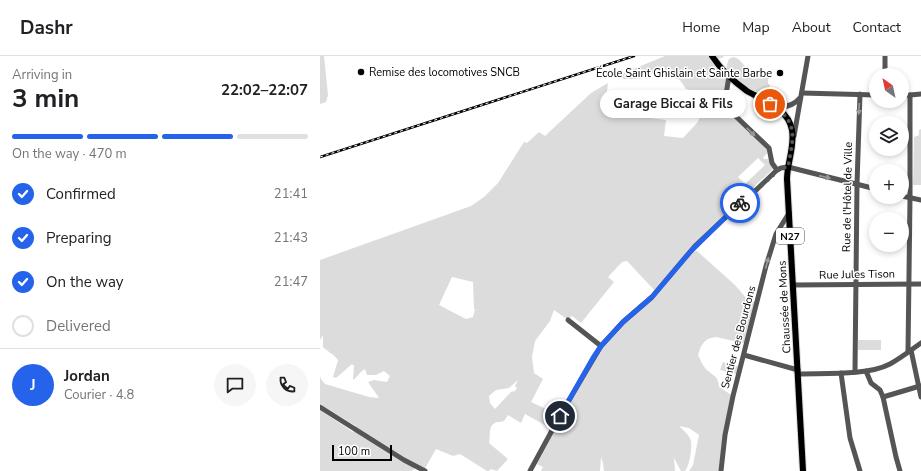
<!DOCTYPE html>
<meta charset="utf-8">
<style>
body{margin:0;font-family:"Nunito Sans",sans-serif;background:#f6f6f6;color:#202124;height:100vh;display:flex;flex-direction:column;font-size:15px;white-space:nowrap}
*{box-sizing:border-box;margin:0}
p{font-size:13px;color:#757577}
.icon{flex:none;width:22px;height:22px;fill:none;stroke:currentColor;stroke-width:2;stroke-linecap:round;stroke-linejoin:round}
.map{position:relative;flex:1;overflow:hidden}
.drawer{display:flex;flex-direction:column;background:#fff;width:320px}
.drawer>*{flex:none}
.needle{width:26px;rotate:327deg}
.fabs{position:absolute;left:549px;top:12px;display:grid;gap:8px}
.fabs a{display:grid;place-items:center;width:40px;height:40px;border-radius:50%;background:#fff;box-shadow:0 2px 6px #0003;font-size:20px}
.scale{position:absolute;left:12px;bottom:10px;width:60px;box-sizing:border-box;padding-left:4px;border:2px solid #000;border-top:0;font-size:11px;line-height:14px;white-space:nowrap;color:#000;-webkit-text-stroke:3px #fff;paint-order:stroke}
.pin{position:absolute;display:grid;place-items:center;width:34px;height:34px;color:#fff;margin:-17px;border:2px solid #fff;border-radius:50%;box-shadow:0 1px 4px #0007}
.courier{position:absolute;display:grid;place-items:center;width:40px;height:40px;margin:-20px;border:3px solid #2563eb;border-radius:50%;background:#fff;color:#222;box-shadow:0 1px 5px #0007}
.bubble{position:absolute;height:28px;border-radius:14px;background:#fff;box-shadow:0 2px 6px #0003;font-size:13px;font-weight:700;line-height:28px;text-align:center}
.overview em{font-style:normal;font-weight:700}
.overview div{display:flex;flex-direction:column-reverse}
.overview{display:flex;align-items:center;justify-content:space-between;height:68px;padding:0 12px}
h1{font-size:26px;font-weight:700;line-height:30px}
.bar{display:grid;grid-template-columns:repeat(4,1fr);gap:6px 4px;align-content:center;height:48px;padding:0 12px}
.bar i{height:5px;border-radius:3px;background:#e0e0e0}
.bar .on{background:#2563eb}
.bar p{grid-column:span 4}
.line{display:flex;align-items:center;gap:10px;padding:0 12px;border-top:1px solid #e0e0e0}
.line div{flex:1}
.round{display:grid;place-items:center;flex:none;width:42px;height:42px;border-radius:21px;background:#f6f6f6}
ol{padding:0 12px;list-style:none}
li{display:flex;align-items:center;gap:12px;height:44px}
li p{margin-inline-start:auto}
li .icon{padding:4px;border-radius:50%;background:#2563eb;color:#fff;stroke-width:4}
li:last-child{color:#757577}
li i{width:22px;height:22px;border:2px solid #e0e0e0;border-radius:50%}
header{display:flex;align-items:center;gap:24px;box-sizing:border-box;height:56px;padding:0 20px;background:#fff;border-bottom:1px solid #e0e0e0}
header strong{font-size:19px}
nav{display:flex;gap:22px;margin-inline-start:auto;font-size:14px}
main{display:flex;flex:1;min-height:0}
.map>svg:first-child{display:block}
.green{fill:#dcdcdc;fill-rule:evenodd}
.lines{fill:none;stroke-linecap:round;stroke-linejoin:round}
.major-casing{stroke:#dbdbdb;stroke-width:8}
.minor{stroke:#555;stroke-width:5}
.major{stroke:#000;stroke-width:6}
.rail-casing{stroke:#000;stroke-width:2.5}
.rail{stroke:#fff;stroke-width:1;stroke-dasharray:3;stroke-linecap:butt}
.oneway{fill:#999}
.done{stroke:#595959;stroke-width:4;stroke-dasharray:0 7.2}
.route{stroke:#2563eb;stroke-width:5}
.poi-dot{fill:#000;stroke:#fff;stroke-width:1.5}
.labels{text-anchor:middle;stroke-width:3;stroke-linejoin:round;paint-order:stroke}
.shield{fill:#fff;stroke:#4c4c4c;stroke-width:1}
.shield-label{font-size:10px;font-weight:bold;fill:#000}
.poi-label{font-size:11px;fill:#000;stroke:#fff;text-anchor:start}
.street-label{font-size:11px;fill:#000;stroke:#fff}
</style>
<header>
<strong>Dashr</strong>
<nav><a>Home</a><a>Map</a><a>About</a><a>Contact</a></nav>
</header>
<main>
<section class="drawer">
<div class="overview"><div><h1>3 min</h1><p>Arriving in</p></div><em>22:02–22:07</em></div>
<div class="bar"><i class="on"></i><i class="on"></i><i class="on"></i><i></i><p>On the way · 470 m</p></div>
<ol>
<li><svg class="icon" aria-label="check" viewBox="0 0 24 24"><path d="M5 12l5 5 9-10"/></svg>Confirmed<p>21:41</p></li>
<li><svg class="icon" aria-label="check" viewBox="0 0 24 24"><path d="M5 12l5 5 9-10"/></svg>Preparing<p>21:43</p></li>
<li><svg class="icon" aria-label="check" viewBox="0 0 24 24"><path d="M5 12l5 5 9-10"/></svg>On the way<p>21:47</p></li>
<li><i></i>Delivered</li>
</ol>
<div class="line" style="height:72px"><b class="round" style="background:#2563eb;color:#fff">J</b><div><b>Jordan</b><p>Courier · 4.8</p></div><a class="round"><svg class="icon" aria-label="chat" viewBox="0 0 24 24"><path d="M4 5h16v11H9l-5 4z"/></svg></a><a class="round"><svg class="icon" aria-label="phone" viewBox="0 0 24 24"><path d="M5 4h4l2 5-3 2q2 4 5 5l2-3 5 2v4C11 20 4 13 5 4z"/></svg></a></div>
</section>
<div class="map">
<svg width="601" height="415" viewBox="0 0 601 415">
<rect width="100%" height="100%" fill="#fff"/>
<g class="green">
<polygon points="0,0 4,0 8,39 6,46 0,48"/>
<polygon points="345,0 404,0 402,2 395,3 409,20 402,44 395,46 394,48 392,47 377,36 366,33 360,24 351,20 328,17 321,23 303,23 302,21 303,18 306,16"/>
<path d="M413 1C420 2 422 8 426 11 433 17 440 19 448 21V28H450L446 45C436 40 409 24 407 12 406 9 408 6 409 3Z"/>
<path d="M288 27 286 44 297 58 346 64 344 80 363 82 377 67 384 54 394 53V51L401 52 407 57 410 55 447 91V97L443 102 444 103H449L453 113 426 138 370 196 377 195 415 229 428 244 437 246 427 288 396 281C384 282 381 289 378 299 380 303 383 310 386 313 394 321 398 319 399 331L413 340 401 415H369L373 409 379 379 369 372 359 370C363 374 369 378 371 385 372 392 370 409 365 415H361L354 402 355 415H284L283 407 281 401 280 415H221L223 411 217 408 276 296 336 236 307 205 302 206 288 221 294 226 261 267 252 260 248 264 234 254 230 265 215 285 212 301 214 317 223 323 211 346 237 358 230 372 205 358 201 367 188 359 184 365C181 366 179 366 177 366 167 369 171 381 169 387L188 403 177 415 171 413 169 415H167L140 398 133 400 116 393 104 414 97 410 92 415H0V354L33 376 36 370 0 348V320L1 323 5 328 49 341 59 342 48 326 54 324 67 326 70 320 64 315 56 319H47L45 313C40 315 38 321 33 324L34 310 32 308 16 322 13 321 18 304C14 298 8 296 3 291V279L0 284V204L151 150 164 141 178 127 204 86 207 87 219 76 225 80 271 37ZM438 102 445 109 425 128 418 121ZM132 221 153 226 154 253H155L153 261 146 263 119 249ZM198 324 195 330 197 332 195 335 191 336 175 353 170 347 169 340 176 334 189 332Z"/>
<polygon points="601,73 601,129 593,129 594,81 599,79 599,74"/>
<rect x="538" y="284" width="23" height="10"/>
<polygon points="403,306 421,311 419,319 400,314"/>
</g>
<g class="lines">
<g class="major-casing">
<path id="major" d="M392 0C401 14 413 25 427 35 444 45 468 52 472 74 475 90 467 107 467 123L483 415"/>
</g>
<g class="minor">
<polyline points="565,19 565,0"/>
<polyline points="409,20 405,45 406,51 449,92 452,107 457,114"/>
<polyline points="482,37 556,39"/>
<polyline points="582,39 590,39 590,142 588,296"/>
<polyline points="590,39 601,38"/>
<path d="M455 50C465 52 473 50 480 42"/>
<polyline points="474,80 488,0"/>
<polyline points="582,140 601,144"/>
<polyline points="473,229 601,228"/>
<polyline points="248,264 281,290"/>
<polyline points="591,294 601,341"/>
<polyline points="424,299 478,314"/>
<polyline points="546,315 551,327 560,334 563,341 576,401 580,415"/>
<polyline points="535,316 537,128 540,38"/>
<polyline points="521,317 530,382 540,415"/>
<path d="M478 318C504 317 547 320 570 308 581 302 591 294 601 287"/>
<polyline points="563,341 600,330"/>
<polyline points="0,351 84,404 105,415"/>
<polyline points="210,415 242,356 281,290 303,266 332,241 375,190 428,140 434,136 457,114 461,112 468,111 556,133"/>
<polyline points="401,415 405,379 413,340 446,210 456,178 469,157"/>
</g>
<use href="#major" class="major"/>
<g class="rail-casing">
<polyline id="rail" points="0,101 314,0"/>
</g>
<use href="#rail" class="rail"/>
</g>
<defs><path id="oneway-solid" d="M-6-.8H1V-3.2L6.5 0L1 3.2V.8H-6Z"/></defs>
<g class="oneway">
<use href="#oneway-solid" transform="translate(539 53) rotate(93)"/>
<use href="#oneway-solid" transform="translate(431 76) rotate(44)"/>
<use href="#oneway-solid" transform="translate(505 121) rotate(13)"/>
<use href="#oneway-solid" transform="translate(447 207) rotate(-75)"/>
</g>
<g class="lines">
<path class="done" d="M420 147 428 140 434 136 461 112 468 111C473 82 480 66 450 48"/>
<polyline class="route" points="240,360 273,302 281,290 303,266 332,241 370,196 420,147"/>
</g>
<g class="poi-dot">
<circle cx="41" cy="16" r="4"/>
<circle cx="460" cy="17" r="4"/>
</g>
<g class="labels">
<rect class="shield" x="456" y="172" width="28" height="16" rx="3"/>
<g class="shield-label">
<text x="470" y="184">N27</text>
</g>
<g class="poi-label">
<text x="49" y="20">Remise des locomotives SNCB</text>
<text x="452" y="21" text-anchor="end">École Saint Ghislain et Sainte Barbe</text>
</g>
<g class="street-label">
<text transform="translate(527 141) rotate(-89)" y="4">Rue de l'Hôtel de Ville</text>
<text transform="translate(537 218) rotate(-1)" y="4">Rue Jules Tison</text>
<text transform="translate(464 251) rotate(-93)" y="4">Chaussée de Mons</text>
<text transform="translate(418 281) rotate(-75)" y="4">Sentier des Bourdons</text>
</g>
</g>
</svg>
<div class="fabs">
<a><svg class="needle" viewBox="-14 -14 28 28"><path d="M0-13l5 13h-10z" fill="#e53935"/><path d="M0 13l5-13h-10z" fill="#757577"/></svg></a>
<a><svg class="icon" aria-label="layers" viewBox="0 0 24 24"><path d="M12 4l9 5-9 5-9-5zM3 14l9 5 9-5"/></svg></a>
<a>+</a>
<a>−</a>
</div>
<div class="scale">100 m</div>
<div class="pin" style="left:450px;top:48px;background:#ea580c"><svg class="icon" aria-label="bag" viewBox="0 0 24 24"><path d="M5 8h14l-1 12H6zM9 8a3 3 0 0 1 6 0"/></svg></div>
<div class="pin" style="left:240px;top:360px;background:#1f2937"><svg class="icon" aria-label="home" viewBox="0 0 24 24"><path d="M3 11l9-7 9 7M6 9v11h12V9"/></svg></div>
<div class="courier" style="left:420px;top:147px"><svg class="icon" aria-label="bike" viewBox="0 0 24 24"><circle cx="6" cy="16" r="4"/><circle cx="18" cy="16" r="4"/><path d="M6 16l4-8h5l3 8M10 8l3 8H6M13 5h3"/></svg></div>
<div class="bubble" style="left:280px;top:34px;width:146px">Garage Biccai &amp; Fils</div>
</div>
</main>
